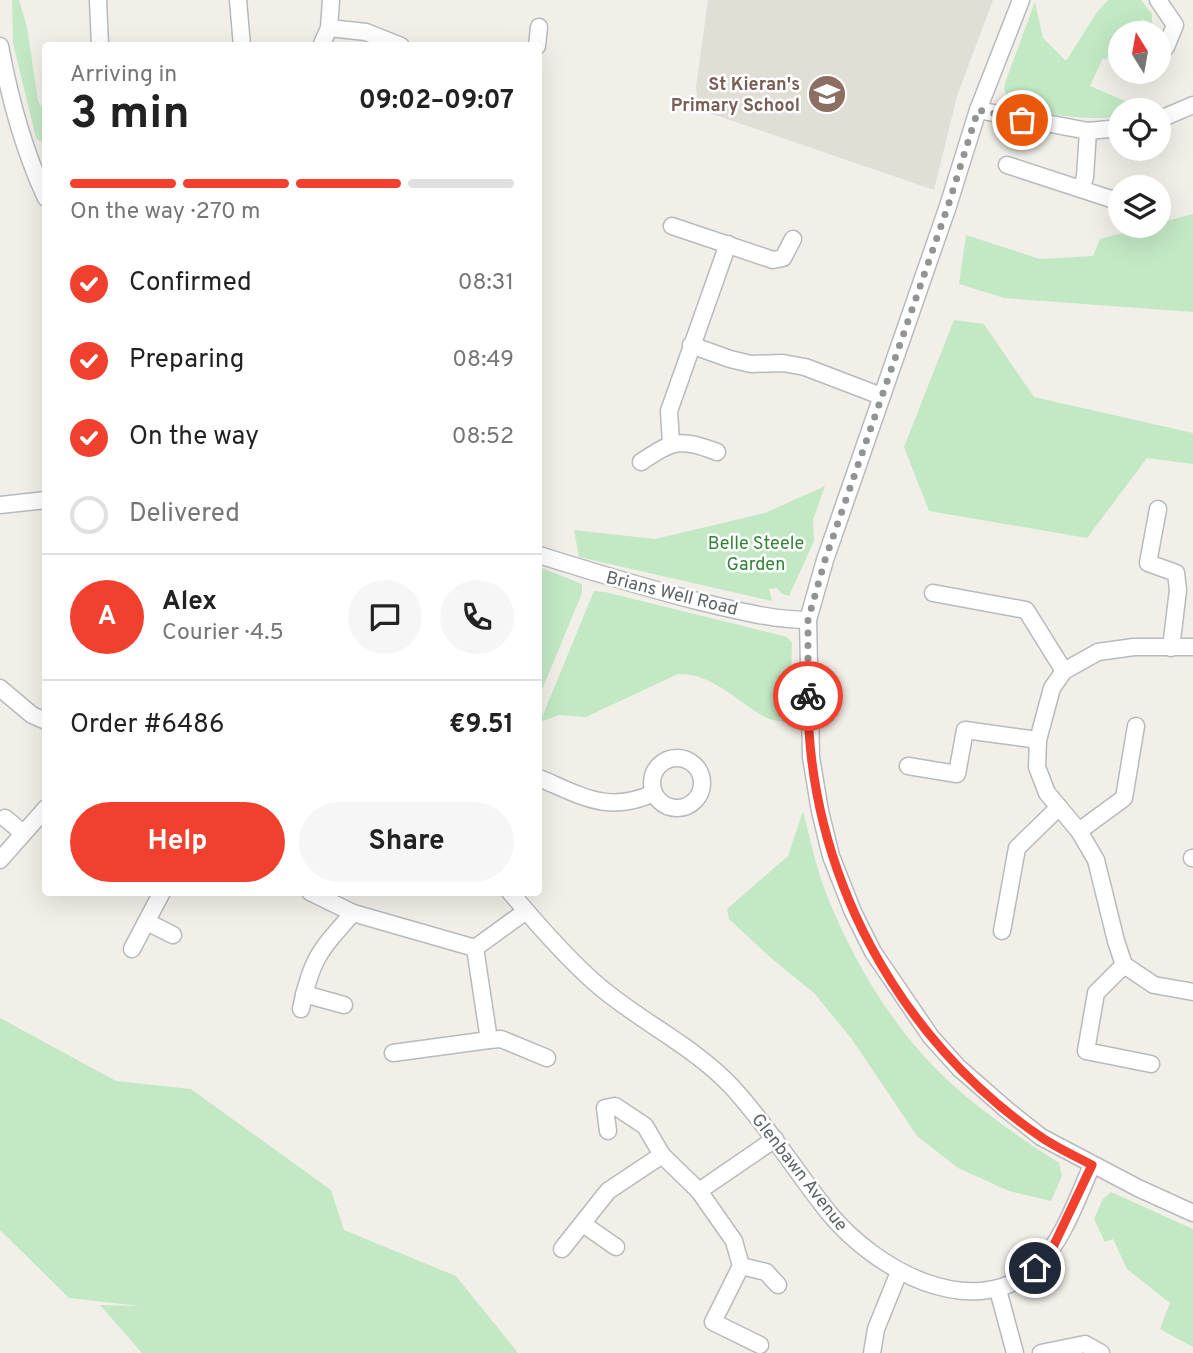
<!DOCTYPE html>
<meta charset="utf-8">
<style>
body{margin:0;font-family:Overpass,sans-serif;background:#f6f6f6;color:#222;height:100vh;display:flex;flex-direction:column;font-size:26px;white-space:nowrap}
*{box-sizing:border-box;margin:0}
p{font-size:23px;color:#767676}
.icon{flex:none;width:38px;height:38px;fill:none;stroke:currentColor;stroke-width:2;stroke-linecap:round;stroke-linejoin:round}
.map{position:relative;flex:1;overflow:hidden}
.details{position:absolute;left:42px;top:42px;width:500px;height:854px;display:flex;flex-direction:column;background:#fff;border-radius:7px;box-shadow:0 7px 28px #0002}
.details>*{flex:none}
.needle{width:46px;rotate:349deg}
.fabs{position:absolute;left:1108px;top:21px;display:grid;gap:14px}
.fabs a{display:grid;place-items:center;width:63px;height:63px;border-radius:50%;background:#fff;box-shadow:0 7px 28px #0002;font-size:35px}
.pin{position:absolute;display:grid;place-items:center;width:60px;height:60px;color:#fff;margin:-30px;border:4px solid #fff;border-radius:50%;box-shadow:0 2px 7px #0007}
.courier{position:absolute;display:grid;place-items:center;width:70px;height:70px;margin:-35px;border:5px solid #f1402e;border-radius:50%;background:#fff;color:#222;box-shadow:0 2px 9px #0007}
.headline em{font-style:normal;font-weight:700}
.headline div{display:flex;flex-direction:column-reverse}
.headline{display:flex;align-items:center;justify-content:space-between;height:119px;padding:0 28px}
h1{font-size:46px;font-weight:700;line-height:52px}
.bar{display:grid;grid-template-columns:repeat(4,1fr);gap:10px 7px;align-content:center;height:84px;padding:0 28px}
.bar i{height:9px;border-radius:5px;background:#e0e0e0}
.bar .active{background:#f1402e}
.bar p{grid-column:span 4}
.line{display:flex;align-items:center;gap:18px;padding:0 28px;border-top:2px solid #e0e0e0}
.line div{flex:1}
.round{display:grid;place-items:center;flex:none;width:74px;height:74px;border-radius:37px;background:#f6f6f6}
ol{padding:0 28px;list-style:none}
li{display:flex;align-items:center;gap:21px;height:77px}
li p{margin-inline-start:auto}
li .icon{padding:7px;border-radius:50%;background:#f1402e;color:#fff;stroke-width:4}
li:last-child{color:#767676}
li i{width:38px;height:38px;border:4px solid #e0e0e0;border-radius:50%}
.primary-button{display:flex;gap:14px;margin-top:auto;padding:14px 28px}
.primary-button a{flex:1;height:80px;border-radius:42px;background:#f1402e;color:#fff;font-size:28px;font-weight:700;line-height:80px;text-align:center}
.primary-button a+a{background:#f6f6f6;color:#222}
.map>svg:first-child{display:block}
.education{fill:#e1ded5}
.green{fill:#c3e9c4}
.lines{fill:none;stroke-linecap:round;stroke-linejoin:round}
.minor-casing{stroke:#b7babe;stroke-width:19}
.minor{stroke:#fff;stroke-width:16}
.done{stroke:#919494;stroke-width:7;stroke-dasharray:0 12.6}
.route{stroke:#f1402e;stroke-width:9}
.labels{text-anchor:middle;stroke-width:5;stroke-linejoin:round;paint-order:stroke}
.education-label{font-size:18px;font-weight:bold;fill:#785e54;stroke:#fff;text-anchor:end}
.park-label{font-size:18px;fill:#318437;stroke:#fff}
.street-label{font-size:18px;fill:#5e6368;stroke:#fff}
</style>
<div class="map">
<svg width="1193" height="1353" viewBox="0 0 1193 1353">
<rect width="100%" height="100%" fill="#f1efe7"/>
<polygon class="education" points="708,0 993,0 957,96 934,190 698,109 696,87"/>
<g class="green">
<polygon points="12,0 19,0 27,27 38,101 45,113 45,145 36,138 13,43"/>
<path d="M1108 0H1141L1152 14V23L1142 19 1134 33H1120V41H1117L1106 60 1103 58 1090 86 1146 110H1120V116C1094 122 1032 114 1009 102L1004 89 1006 80 1035 2 1043 38 1066 61 1097 12Z"/>
<polygon points="1193,214 1193,312 1004,298 959,284 966,235 1040,259 1093,256 1100,239 1149,226 1158,226 1159,223"/>
<polygon points="954,320 984,324 1034,397 1193,433 1193,464 1147,458 1087,538 929,511 904,447"/>
<polygon points="825,486 813,520 814,541 789,596 782,594 777,588 769,589 772,601 579,557 574,530 655,539 765,513"/>
<polygon points="539,567 582,584 582,593 539,697"/>
<path d="M594 591 605 592 787 637 792 643 789 723C782 721 773 721 767 718 738 703 713 673 678 674L586 717 559 715 540 722Z"/>
<path d="M803 811C810 838 816 867 826 893 851 957 888 1020 936 1069 972 1105 1016 1135 1059 1163L1062 1176 1051 1201 1009 1191 958 1168 917 1136 851 1038 814 993 771 958 729 919 727 909 788 856Z"/>
<polygon points="0,1018 116,1081 191,1089 331,1190 344,1230 456,1276 518,1353 142,1353 100,1305 140,1306 69,1298 0,1230"/>
<polygon points="1111,1192 1193,1229 1193,1347 1160,1329 1170,1303 1127,1269 1113,1239 1105,1242 1094,1219 1103,1199"/>
</g>
<g class="lines">
<g class="minor-casing">
<g id="minor">
<polyline points="98,0 100,46"/>
<polyline points="238,0 242,46"/>
<polyline points="1021,0 978,110 948,206 825,560 808,620 811,757 820,811 831,856 853,912 873,952 931,1037 959,1068 1007,1110 1041,1137 1138,1188 1193,1213"/>
<polyline points="1158,0 1175,25 1166,47"/>
<polyline points="329,28 366,32 401,46"/>
<path d="M0 46C10 100 23 149 46 198"/>
<polyline points="321,46 329,28 331,0"/>
<polyline points="537,46 539,27"/>
<polyline points="978,110 1088,131 1120,128"/>
<polyline points="1158,120 1193,105"/>
<polyline points="1007,165 1111,199 1120,197"/>
<polyline points="1081,189 1085,177 1088,131"/>
<polyline points="672,226 773,260 783,258 793,239"/>
<polyline points="691,345 730,359 751,364 783,363 805,367 881,396"/>
<polyline points="671,443 669,411 728,244"/>
<path d="M641 462C674 440 679 438 717 452"/>
<polyline points="0,505 46,500"/>
<polyline points="1158,509 1148,563 1176,573 1178,590 1171,648"/>
<path d="M539 555C593 572 646 588 701 602 736 610 772 620 808 620"/>
<polyline points="933,593 1026,610 1064,671"/>
<polyline points="1193,647 1134,647 1098,652 1064,671 1052,688 1038,740 1037,767 1047,793 1079,831 1096,860 1116,941 1124,965 1154,985 1193,992"/>
<polyline points="0,688 32,715 46,721"/>
<circle cx="677" cy="783" r="25"/>
<polyline points="908,766 957,774 965,730 1038,740"/>
<path d="M539 778C582 796 608 814 654 793"/>
<polyline points="5,818 23,833"/>
<polyline points="1079,831 1124,798 1136,726"/>
<polyline points="1192,858 1193,858"/>
<polyline points="0,860 46,808"/>
<polyline points="310,892 353,913 475,948 526,911"/>
<path d="M510 892C536 923 563 954 593 981 636 1020 692 1044 732 1087 768 1126 796 1172 829 1213 874 1268 972 1325 1036 1267 1062 1243 1078 1197 1092 1165"/>
<polyline points="147,922 173,935"/>
<polyline points="1002,931 1017,848 1059,807"/>
<polyline points="132,949 162,892"/>
<polyline points="1124,965 1096,993 1086,1051 1151,1064"/>
<polyline points="304,994 344,1005"/>
<path d="M301 1009C311 959 320 950 353 913"/>
<polyline points="489,1040 501,1039 547,1058"/>
<polyline points="393,1053 489,1040 475,948"/>
<polyline points="608,1131 605,1108 615,1106 645,1126 662,1155 699,1191 734,1241 741,1266 713,1322 760,1345"/>
<polyline points="699,1191 775,1139"/>
<polyline points="583,1224 616,1247"/>
<polyline points="562,1249 608,1191 662,1155"/>
<polyline points="741,1266 766,1272 778,1285"/>
<polyline points="998,1290 1015,1353"/>
<polyline points="872,1353 876,1329 899,1272"/>
<polyline points="1041,1353 1085,1344 1101,1353"/>
</g>
</g>
<use href="#minor" class="minor"/>
</g>
<g class="lines">
<polyline class="done" points="808,696 808,620 825,560 948,206 978,110 1022,120"/>
<path class="route" d="M808 696C807 870 897 1039 1041 1137 1057 1148 1075 1156 1092 1165L1052 1249 1035 1268"/>
</g>
<defs>
<g id="school-disc" transform="scale(2.0125)"><circle r="9.5" fill="#8d6e63" stroke="#fff"/><path d="M0-5L7-2L0 1L-7-2ZM-4 1L0 2.5L4 1V4Q0 6-4 4Z" fill="#fff"/></g>
</defs>
<g fill-rule="evenodd">
<use href="#school-disc" x="827" y="94"/>
</g>
<g class="labels">
<g class="education-label">
<text x="800" y="90">St Kieran's<tspan x="800" dy="21">Primary School</tspan></text>
</g>
<g class="park-label">
<text x="756" y="549">Belle Steele<tspan x="756" dy="21">Garden</tspan></text>
</g>
<g class="street-label">
<text transform="translate(672 593) rotate(14)" y="6">Brians Well Road</text>
<text transform="translate(800 1172) rotate(52)" y="6">Glenbawn Avenue</text>
</g>
</g>
</svg>
<div class="fabs">
<a><svg class="needle" viewBox="-14 -14 28 28"><path d="M0-13l5 13h-10z" fill="#e53935"/><path d="M0 13l5-13h-10z" fill="#767676"/></svg></a>
<a><svg class="icon" aria-label="locate" viewBox="0 0 24 24"><circle cx="12" cy="12" r="6"/><path d="M12 2v4M12 18v4M2 12h4M18 12h4"/></svg></a>
<a><svg class="icon" aria-label="layers" viewBox="0 0 24 24"><path d="M12 4l9 5-9 5-9-5zM3 14l9 5 9-5"/></svg></a>
</div>
<div class="pin" style="left:1022px;top:120px;background:#ea580c"><svg class="icon" aria-label="bag" viewBox="0 0 24 24"><path d="M5 8h14l-1 12H6zM9 8a3 3 0 0 1 6 0"/></svg></div>
<div class="pin" style="left:1035px;top:1268px;background:#1f2937"><svg class="icon" aria-label="home" viewBox="0 0 24 24"><path d="M3 11l9-7 9 7M6 9v11h12V9"/></svg></div>
<div class="courier" style="left:808px;top:696px"><svg class="icon" aria-label="bike" viewBox="0 0 24 24"><circle cx="6" cy="16" r="4"/><circle cx="18" cy="16" r="4"/><path d="M6 16l4-8h5l3 8M10 8l3 8H6M13 5h3"/></svg></div>
<section class="details">
<div class="headline"><div><h1>3 min</h1><p>Arriving in</p></div><em>09:02–09:07</em></div>
<div class="bar"><i class="active"></i><i class="active"></i><i class="active"></i><i></i><p>On the way · 270 m</p></div>
<ol>
<li><svg class="icon" aria-label="check" viewBox="0 0 24 24"><path d="M5 12l5 5 9-10"/></svg>Confirmed<p>08:31</p></li>
<li><svg class="icon" aria-label="check" viewBox="0 0 24 24"><path d="M5 12l5 5 9-10"/></svg>Preparing<p>08:49</p></li>
<li><svg class="icon" aria-label="check" viewBox="0 0 24 24"><path d="M5 12l5 5 9-10"/></svg>On the way<p>08:52</p></li>
<li><i></i>Delivered</li>
</ol>
<div class="line" style="height:126px"><b class="round" style="background:#f1402e;color:#fff">A</b><div><b>Alex</b><p>Courier · 4.5</p></div><a class="round"><svg class="icon" aria-label="chat" viewBox="0 0 24 24"><path d="M4 5h16v11H9l-5 4z"/></svg></a><a class="round"><svg class="icon" aria-label="phone" viewBox="0 0 24 24"><path d="M5 4h4l2 5-3 2q2 4 5 5l2-3 5 2v4C11 20 4 13 5 4z"/></svg></a></div>
<div class="line" style="height:91px"><div>Order #6486</div><b>€9.51</b></div>
<div class="primary-button"><a>Help</a><a>Share</a></div>
</section>
</div>
